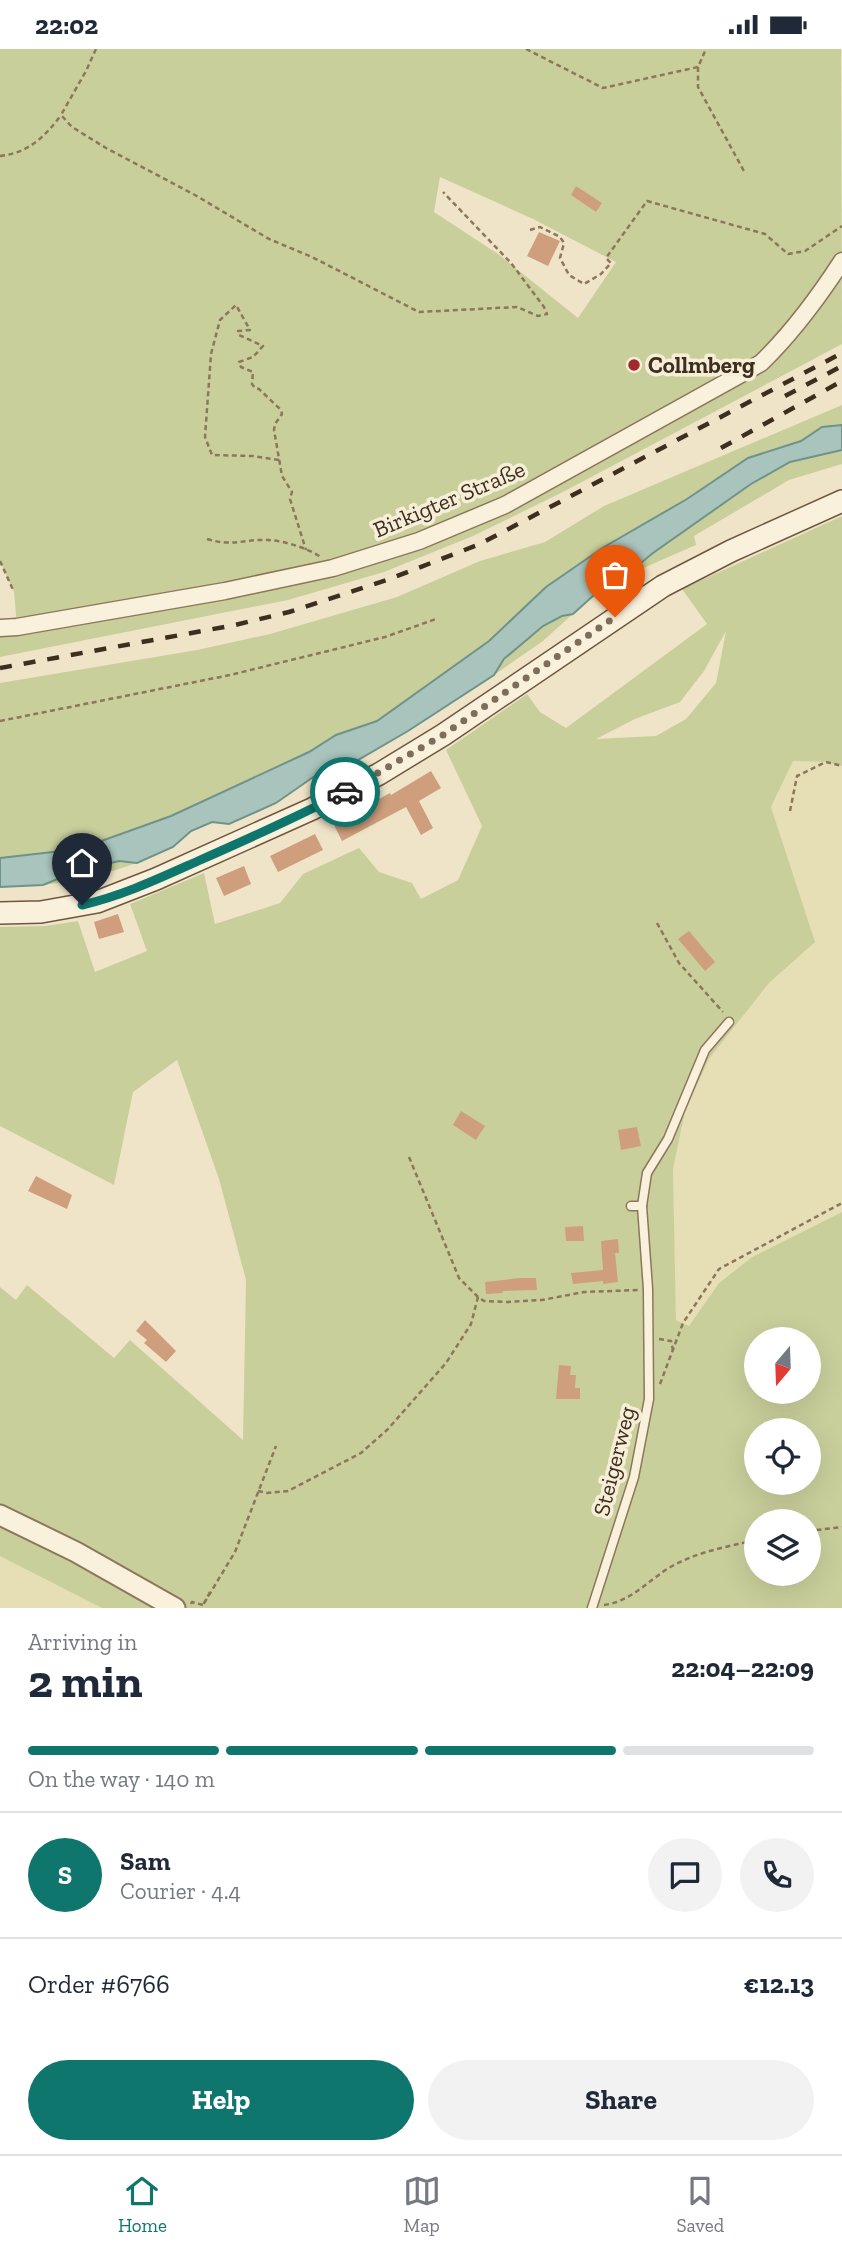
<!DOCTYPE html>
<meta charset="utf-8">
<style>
body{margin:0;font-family:"Zilla Slab",serif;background:#f2f2f3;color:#1f2937;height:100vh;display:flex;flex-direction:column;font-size:26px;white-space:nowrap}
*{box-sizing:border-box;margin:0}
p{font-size:23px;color:#747a83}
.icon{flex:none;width:38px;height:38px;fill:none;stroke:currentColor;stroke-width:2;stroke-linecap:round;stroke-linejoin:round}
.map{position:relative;height:1559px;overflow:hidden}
.panel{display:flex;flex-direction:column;background:#fff;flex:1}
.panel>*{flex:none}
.needle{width:46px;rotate:199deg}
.controls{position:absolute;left:744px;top:1278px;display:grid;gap:14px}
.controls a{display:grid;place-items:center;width:77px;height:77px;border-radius:50%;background:#fff;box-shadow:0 7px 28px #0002;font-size:35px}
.pin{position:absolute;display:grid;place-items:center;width:60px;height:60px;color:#fff;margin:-72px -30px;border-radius:50% 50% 50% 0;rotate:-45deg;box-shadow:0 0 7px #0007}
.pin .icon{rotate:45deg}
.courier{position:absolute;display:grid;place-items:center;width:70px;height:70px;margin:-35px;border:5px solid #0f766e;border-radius:50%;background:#fff;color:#222;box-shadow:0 2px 9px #0007}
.headline em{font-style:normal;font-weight:800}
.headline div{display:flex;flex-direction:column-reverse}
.headline{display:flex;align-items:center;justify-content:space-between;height:119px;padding:0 28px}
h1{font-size:46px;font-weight:800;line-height:52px}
.bar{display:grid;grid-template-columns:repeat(4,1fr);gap:10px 7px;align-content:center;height:84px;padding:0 28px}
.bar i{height:9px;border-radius:5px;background:#e0e1e3}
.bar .on{background:#0f766e}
.bar p{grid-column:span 4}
.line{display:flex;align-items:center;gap:18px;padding:0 28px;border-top:2px solid #e0e1e3}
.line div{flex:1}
.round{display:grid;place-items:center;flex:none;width:74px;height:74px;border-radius:37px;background:#f2f2f3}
.primary-button{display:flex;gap:14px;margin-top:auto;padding:14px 28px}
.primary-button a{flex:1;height:80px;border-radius:42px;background:#0f766e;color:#fff;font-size:28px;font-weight:800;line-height:80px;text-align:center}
.primary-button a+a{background:#f2f2f3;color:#1f2937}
.status{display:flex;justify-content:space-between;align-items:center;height:49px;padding:0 35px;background:#fff;direction:ltr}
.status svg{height:19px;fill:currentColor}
.dock{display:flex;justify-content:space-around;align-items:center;height:98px;border-top:2px solid #e0e1e3;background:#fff;font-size:19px;color:#747a83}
.dock a{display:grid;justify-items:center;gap:4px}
.dock .on{color:#0f766e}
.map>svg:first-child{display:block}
.farmland{fill:#e6deb5}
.green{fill:#c9cf9b;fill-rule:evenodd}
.water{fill:#a9c4bc;stroke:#6f938a;stroke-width:2}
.building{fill:#cf9f7d}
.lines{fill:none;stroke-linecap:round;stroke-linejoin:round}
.service-casing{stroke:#8d765c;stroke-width:11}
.minor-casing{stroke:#8d765c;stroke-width:19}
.tertiary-casing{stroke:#8d765c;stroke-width:23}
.secondary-casing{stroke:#6f573f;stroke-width:24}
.path{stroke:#8d765c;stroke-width:2.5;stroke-dasharray:5 3.5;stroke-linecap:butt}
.service{stroke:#faf1dc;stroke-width:8}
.minor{stroke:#faf1dc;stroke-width:16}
.tertiary{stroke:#faf1dc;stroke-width:19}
.secondary{stroke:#faf1dc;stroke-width:21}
.rail{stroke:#3d2e20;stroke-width:4.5;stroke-dasharray:12 12;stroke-linecap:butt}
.done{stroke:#7c6e5b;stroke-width:7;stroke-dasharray:0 12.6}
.route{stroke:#0f766e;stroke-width:9}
.poi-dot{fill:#9e2a2b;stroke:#f7eed8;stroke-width:2.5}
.labels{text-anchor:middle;stroke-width:7;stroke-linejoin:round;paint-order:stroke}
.poi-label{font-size:23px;font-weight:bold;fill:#3d2e20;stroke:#f7eed8;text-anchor:start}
.street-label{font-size:23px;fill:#3d2e20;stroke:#f7eed8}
</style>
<div class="status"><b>22:02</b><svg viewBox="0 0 49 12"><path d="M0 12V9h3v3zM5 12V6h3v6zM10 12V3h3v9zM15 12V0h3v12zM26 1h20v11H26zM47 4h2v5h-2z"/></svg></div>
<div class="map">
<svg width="842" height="1559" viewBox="0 0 842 1559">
<rect width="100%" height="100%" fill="#f0e4c8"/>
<g class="farmland">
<polygon points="793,712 826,713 842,717 842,1163 752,1208 719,1234 689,1277 676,1271 673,1120 685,1062 709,1010 769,934 814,893 771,758"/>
<polygon points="0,1507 68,1540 102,1559 0,1559"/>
</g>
<g class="green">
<path d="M0 0H841L842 295 563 443 473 487 384 523 288 551 0 608V579L17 577 14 543 0 512ZM440 128 533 170 616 213 578 269 498 205 434 163Z"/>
<polygon points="842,356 842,376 822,378 801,392 748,409 687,450 604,498 546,538 489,592 377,672 336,686 309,703 171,767 79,800 0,809 0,634 197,601 270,585 397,548 480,512 545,493 604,457"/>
<polygon points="842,401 842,415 789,431 694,487 696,496 625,527 653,504 751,435 790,413"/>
<path d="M842 467V717L826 713 793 712 771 758 815 893 769 934 709 1010 685 1062 673 1120 676 1271 689 1277 719 1234 752 1208 842 1163V1559H102L0 1507V1238L16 1251 27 1236 114 1309 130 1291 243 1391 246 1231 219 1130 177 1011 133 1043 114 1136 0 1077V878L45 877 78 872 95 923 147 902 130 855 204 824 215 875 280 854 303 825 359 799 379 823 412 834 421 850 458 831 482 777 446 701 527 645 540 663 566 679 707 575 682 540ZM726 582 716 634 686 670 656 687 596 690 635 670 680 653 704 622ZM756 1290H808V1342H756ZM756 1381H808V1433H756ZM756 1472H808V1524H756Z"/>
<path d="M573 565 543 592 494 626C509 602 544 570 573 565Z"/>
<polygon points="119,812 137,814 88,830 43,836 77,822"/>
</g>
<polygon class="water" points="842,376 842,401 790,413 751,435 653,504 625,527 594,546 573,565 562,567 543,577 504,610 494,626 408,682 334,725 322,722 276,754 229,775 212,773 191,782 173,798 137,814 119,812 77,822 43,836 0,838 0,809 79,800 171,767 309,703 336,686 377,672 489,592 546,538 604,498 687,450 748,409 801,392 822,378"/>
<g class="building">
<polygon points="576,137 602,154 596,163 571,146"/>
<polygon points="539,183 560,192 548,217 527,207"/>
<polygon points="431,722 441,739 419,752 433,779 421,786 406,758 342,792 332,772 358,759 359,761 390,744 391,746"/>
<polygon points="315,785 323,801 278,823 270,807"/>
<polygon points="244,817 251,835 224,847 216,829"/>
<polygon points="118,865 124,883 99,890 94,873"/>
<polygon points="689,882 715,913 705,922 678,890"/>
<polygon points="461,1062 485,1077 476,1091 453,1076"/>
<polygon points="637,1078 641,1097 621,1101 618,1081"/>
<polygon points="36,1127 72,1146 67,1160 28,1142"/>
<polygon points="583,1177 584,1192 566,1192 565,1178"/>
<polygon points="618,1190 619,1204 615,1204 618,1233 603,1235 603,1232 573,1235 571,1224 603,1221 601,1192"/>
<polygon points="520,1229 536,1229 537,1241 502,1242 503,1244 486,1245 485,1233"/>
<polygon points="145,1271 176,1302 166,1313 144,1294 147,1291 136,1282"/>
<polygon points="559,1316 571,1317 570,1326 576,1326 575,1339 580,1339 580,1350 556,1350"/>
</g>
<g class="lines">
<g class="service-casing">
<g id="service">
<polyline points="631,1157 642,1157"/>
<polyline points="592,1559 634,1428 649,1350 648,1240 642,1157 647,1124 668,1090 705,1001 729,973"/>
</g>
</g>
<g class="minor-casing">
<path id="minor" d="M0 579 17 578 225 542 333 519 419 492 505 456 761 314C793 283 818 249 842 212"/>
</g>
<g class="tertiary-casing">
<polyline id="tertiary" points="0,1466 76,1503 175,1559"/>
</g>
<g class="secondary-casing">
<polyline id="secondary" points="0,864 41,863 97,853 156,830 312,760 379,725 443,686 663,537 731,502 842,452"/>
</g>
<g class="path">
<polyline points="96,0 86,22 61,66 72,78 106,99 195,146 269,190 312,208 419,263 517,258 538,267 547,265 544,258 511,214 443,143"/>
<polyline points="526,0 603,39 698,18 706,0"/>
<polyline points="698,18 698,38 745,124"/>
<path d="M0 107C28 104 45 88 61 66"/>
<polyline points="530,181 540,178 560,188 564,194 560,209 569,226 584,235 601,225 611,214 606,209 647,152 765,185 788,205 805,202 842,177"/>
<polyline points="279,411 253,407 212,406 205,388 211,305 220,271 236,256 250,281 238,282 239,286 263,297 253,308 239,313 241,318 253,323 252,335 255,339 259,340 281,361 282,365 275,375 274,381 282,427 292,443 290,450 306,501"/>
<path d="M207 490C233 498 244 490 268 491 285 492 307 499 321 508"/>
<polyline points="0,512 14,543"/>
<polyline points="0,672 230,626 385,588 436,570"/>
<polyline points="790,762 797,727 826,713 842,717"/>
<polyline points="657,874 679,914 723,963"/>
<polyline points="409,1108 459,1229 478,1248 484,1252 508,1253 542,1251 584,1243 638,1241"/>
<polyline points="659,1290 671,1292 673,1301"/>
<polyline points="660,1335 683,1274 719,1220 842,1154"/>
<polyline points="258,1442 267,1444 288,1442 361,1404 388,1380 446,1314 471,1275 478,1248"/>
<polyline points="808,1482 842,1478"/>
<polyline points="210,1543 203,1556 235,1503 276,1397"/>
<polyline points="191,1555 192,1553 203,1556"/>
<path d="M604 1556C635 1552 652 1526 678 1514 702 1502 730 1497 756 1491"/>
</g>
<use href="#service" class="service"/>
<use href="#minor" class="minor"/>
<use href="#tertiary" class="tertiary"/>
<use href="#secondary" class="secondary"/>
<g class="rail">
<polyline points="785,347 842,317"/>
<polyline points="721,399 842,332"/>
<polyline points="0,619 235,576 289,563 387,531 480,495 842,304"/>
</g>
</g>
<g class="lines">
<polyline class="done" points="345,743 443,686 615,568"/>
<path class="route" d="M82 856C122 847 160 829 198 812 248 790 297 768 345 743"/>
</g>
<circle class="poi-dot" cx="634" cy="316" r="7"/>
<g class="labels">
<g class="poi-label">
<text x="648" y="324">Collmberg</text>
</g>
<g class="street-label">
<text transform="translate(449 450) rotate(-23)" y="8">Birkigter Straße</text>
<text transform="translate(614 1412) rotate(-76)" y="8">Steigerweg</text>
</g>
</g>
</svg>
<div class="controls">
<a><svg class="needle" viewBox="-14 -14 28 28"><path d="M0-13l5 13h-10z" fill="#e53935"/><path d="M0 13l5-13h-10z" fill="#747a83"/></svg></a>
<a><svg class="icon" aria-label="locate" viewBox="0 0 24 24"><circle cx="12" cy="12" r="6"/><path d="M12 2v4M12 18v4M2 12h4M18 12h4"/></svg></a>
<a><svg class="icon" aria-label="layers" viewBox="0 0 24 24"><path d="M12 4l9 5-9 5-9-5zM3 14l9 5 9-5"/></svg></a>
</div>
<div class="pin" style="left:615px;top:568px;background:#ea580c"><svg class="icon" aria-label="bag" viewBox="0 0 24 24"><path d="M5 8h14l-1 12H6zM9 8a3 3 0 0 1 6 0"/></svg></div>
<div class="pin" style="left:82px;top:856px;background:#1f2937"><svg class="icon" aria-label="home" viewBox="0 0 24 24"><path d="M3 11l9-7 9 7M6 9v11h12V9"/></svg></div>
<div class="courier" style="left:345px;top:743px"><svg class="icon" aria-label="car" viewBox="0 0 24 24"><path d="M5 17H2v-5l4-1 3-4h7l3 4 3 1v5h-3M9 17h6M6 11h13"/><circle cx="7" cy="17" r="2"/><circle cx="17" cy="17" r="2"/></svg></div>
</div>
<section class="panel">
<div class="headline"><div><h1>2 min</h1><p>Arriving in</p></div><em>22:04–22:09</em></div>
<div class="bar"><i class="on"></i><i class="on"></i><i class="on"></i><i></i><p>On the way · 140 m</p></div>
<div class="line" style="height:126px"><b class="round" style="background:#0f766e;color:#fff">S</b><div><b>Sam</b><p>Courier · 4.4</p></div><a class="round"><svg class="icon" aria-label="chat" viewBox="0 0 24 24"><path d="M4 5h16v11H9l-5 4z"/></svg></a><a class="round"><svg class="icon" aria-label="phone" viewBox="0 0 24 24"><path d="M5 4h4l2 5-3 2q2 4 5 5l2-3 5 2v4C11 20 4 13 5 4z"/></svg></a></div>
<div class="line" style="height:91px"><div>Order #6766</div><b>€12.13</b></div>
<div class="primary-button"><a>Help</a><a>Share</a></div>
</section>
<nav class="dock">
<a class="on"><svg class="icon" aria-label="home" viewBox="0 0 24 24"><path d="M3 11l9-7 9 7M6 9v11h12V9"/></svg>Home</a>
<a><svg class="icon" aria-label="map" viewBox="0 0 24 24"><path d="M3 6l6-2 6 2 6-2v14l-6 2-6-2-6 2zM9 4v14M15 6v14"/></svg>Map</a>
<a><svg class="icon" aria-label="saved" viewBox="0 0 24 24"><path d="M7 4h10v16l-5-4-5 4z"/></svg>Saved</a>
</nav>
